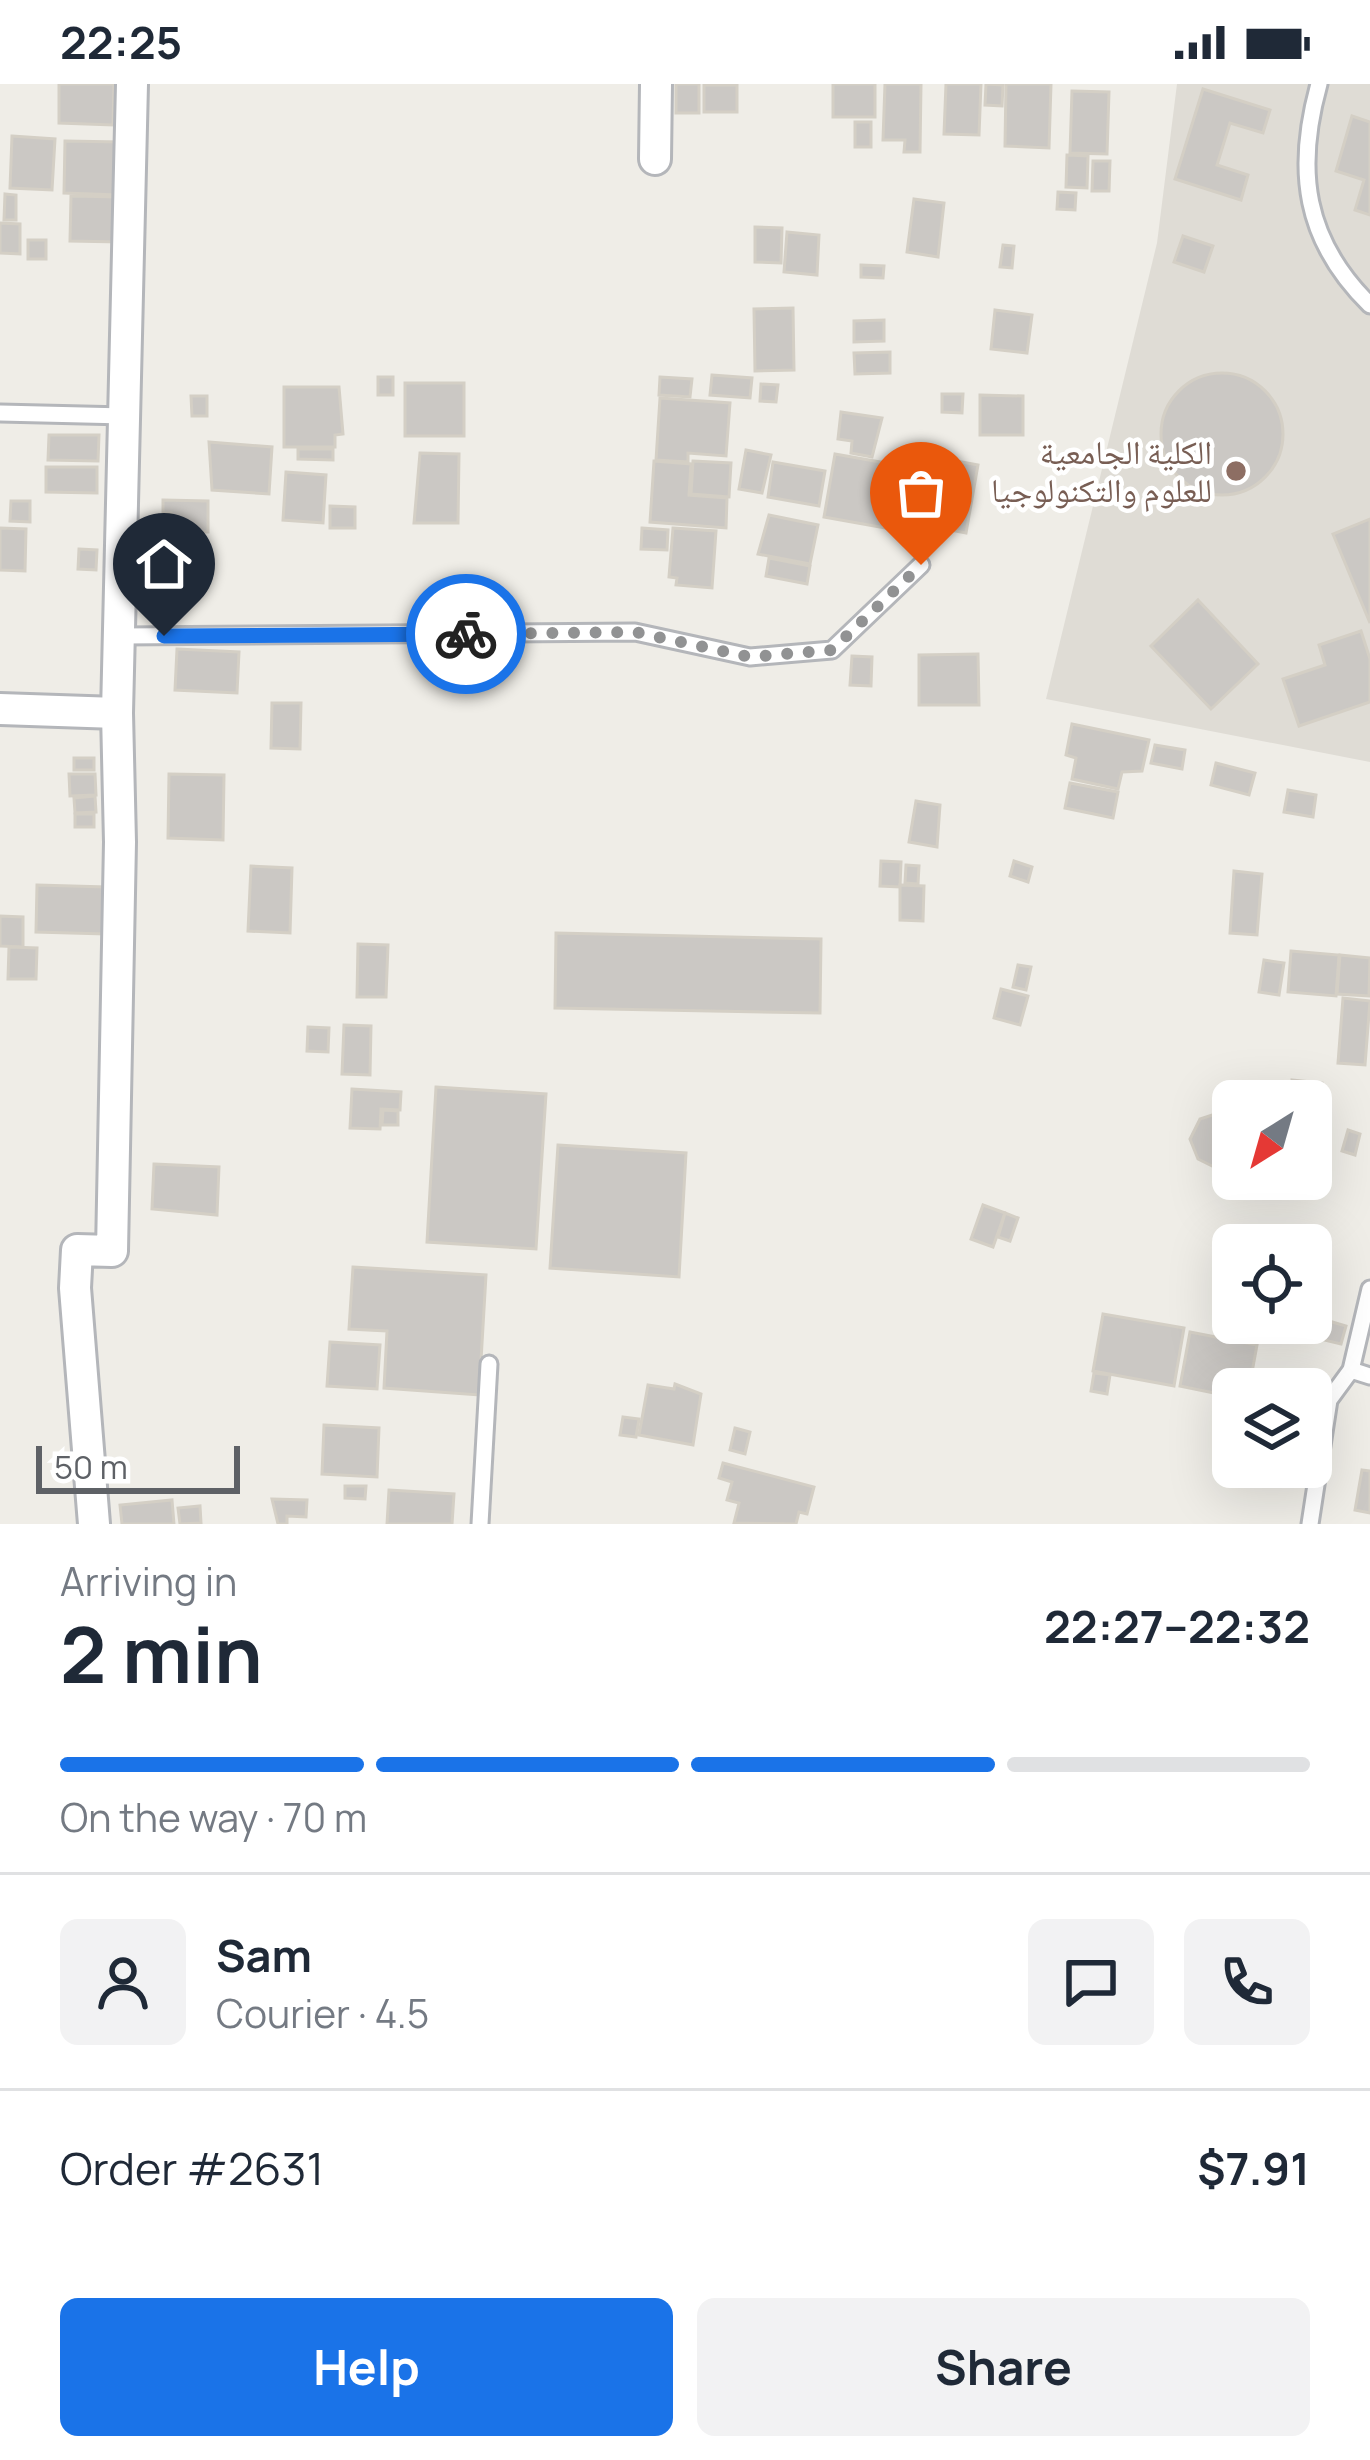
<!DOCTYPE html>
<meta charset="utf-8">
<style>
body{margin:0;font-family:Manrope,"Noto Naskh Arabic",sans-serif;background:#f2f2f3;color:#1f2937;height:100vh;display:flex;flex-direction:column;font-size:45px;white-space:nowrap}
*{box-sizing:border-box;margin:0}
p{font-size:39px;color:#747a83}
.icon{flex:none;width:66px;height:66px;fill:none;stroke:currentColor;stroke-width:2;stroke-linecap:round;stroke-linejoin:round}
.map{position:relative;height:1440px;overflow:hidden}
.panel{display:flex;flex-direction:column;background:#fff;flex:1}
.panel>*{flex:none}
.needle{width:78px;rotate:217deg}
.tools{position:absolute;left:1212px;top:996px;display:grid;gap:24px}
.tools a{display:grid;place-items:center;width:120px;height:120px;border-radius:18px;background:#fff;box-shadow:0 12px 48px #0002;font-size:60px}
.scale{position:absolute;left:36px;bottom:30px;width:204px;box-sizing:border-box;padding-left:12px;border:6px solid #5e6166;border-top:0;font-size:33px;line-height:42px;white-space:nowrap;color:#5e6166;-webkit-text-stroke:9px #fff;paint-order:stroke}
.pin{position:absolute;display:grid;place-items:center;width:102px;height:102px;color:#fff;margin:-123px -51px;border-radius:50% 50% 50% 0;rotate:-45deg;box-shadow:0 0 12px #0007}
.pin .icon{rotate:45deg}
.courier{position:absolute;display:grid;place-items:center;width:120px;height:120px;margin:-60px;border:9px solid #1a73e8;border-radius:50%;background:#fff;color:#222;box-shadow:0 3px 15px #0007}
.head em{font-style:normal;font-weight:700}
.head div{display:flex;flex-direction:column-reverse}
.head{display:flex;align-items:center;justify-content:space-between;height:204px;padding:0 60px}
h1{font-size:78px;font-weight:700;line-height:90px}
.bar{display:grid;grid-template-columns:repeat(4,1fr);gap:18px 12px;align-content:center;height:144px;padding:0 60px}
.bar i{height:15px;border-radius:9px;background:#e0e1e3}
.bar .selected{background:#1a73e8}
.bar p{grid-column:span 4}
.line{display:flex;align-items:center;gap:30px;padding:0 60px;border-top:3px solid #e0e1e3}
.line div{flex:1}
.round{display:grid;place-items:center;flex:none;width:126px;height:126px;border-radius:18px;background:#f2f2f3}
.action{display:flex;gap:24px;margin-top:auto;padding:24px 60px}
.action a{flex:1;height:138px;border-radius:18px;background:#1a73e8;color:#fff;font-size:48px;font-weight:700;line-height:138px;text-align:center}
.action a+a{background:#f2f2f3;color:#1f2937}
.status{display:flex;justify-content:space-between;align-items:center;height:84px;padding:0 60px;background:#fff;direction:ltr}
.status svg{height:33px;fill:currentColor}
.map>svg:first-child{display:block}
.education{fill:#dfdcd5}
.building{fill:#cbc8c4;stroke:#d4cfc5;stroke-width:3}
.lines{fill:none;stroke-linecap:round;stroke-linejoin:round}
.service-casing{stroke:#b4b6ba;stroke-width:21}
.minor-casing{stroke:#b4b6ba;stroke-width:36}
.service{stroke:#fff;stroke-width:15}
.minor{stroke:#fff;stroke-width:30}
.done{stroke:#919293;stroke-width:12;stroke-dasharray:0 21.6}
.route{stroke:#1a73e8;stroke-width:15}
.education-dot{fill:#8d6e63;stroke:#fff;stroke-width:4.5}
.labels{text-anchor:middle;stroke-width:9;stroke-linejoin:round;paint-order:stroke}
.education-label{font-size:33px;fill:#785e54;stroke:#fff;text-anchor:end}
</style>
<div class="status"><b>22:25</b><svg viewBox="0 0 49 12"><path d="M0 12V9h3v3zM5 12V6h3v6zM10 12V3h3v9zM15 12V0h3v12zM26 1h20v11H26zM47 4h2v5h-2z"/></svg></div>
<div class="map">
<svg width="1370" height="1440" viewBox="0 0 1370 1440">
<rect width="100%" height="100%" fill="#efede7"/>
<polygon class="education" points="1177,0 1370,0 1370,678 1046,615 1157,159"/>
<g class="building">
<polygon points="59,0 114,0 113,41 59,39"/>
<rect x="676" y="0" width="23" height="29"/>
<rect x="833" y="0" width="42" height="33"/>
<polygon points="885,0 921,0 920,68 904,68 905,56 883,56"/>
<polygon points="946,0 981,0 979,51 944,50"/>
<polygon points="986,0 1003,1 1002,22 985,21"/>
<polygon points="1006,0 1051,0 1049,64 1005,62"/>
<rect x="704" y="1" width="33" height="27"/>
<polygon points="1203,5 1270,26 1263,49 1230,39 1217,81 1248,91 1241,116 1175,95"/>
<polygon points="1072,7 1109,8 1107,70 1070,69"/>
<polygon points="1352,32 1370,38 1370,131 1355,126 1364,96 1336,87"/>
<rect x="855" y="38" width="16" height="25"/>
<polygon points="12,52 55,55 52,106 10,104"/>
<polygon points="65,57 120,58 119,111 64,109"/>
<polygon points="1067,71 1088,72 1087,104 1066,103"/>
<polygon points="1093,77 1110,77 1109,107 1092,107"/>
<polygon points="1058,108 1076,109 1075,126 1057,125"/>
<polygon points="5,110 16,111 16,136 4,136"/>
<polygon points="71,112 120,113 120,158 70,157"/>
<polygon points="914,115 944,119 938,173 907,168"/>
<polygon points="0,139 20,140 20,170 0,169"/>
<polygon points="755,143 782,144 781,179 755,178"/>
<polygon points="787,148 819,151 817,191 784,188"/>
<polygon points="1183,152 1213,162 1204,188 1174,178"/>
<rect x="28" y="156" width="18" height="19"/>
<polygon points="1003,161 1014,162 1012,184 1000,183"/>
<polygon points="861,181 884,182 883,194 861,193"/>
<polygon points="793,224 794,286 755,287 754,225"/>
<polygon points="995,226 1032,231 1027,269 991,265"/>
<polygon points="884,236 884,257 854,258 854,237"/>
<polygon points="890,268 890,289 855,290 854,269"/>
<circle cx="1222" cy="350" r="61"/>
<polygon points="712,291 752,294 750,314 710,311"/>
<rect x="378" y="293" width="15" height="18"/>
<polygon points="660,293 692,295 690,313 659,311"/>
<rect x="405" y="299" width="59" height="53"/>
<polygon points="761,300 778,301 776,318 760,317"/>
<polygon points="284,303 339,303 343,350 335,351 335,363 284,363"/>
<polygon points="942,310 963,310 962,329 942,328"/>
<polygon points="980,311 1023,312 1023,351 980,351"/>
<polygon points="191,312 207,312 207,332 192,332"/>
<polygon points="660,314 730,319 726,372 688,369 688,378 656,376"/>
<polygon points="841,328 882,334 872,373 851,369 852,357 838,355"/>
<polygon points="49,351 99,351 98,377 48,376"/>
<polygon points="209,358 272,363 269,410 212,406"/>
<polygon points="298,365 333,365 333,376 298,375"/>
<polygon points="746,366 771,371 762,409 739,405"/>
<polygon points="420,369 459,370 458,439 414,439"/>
<polygon points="835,370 903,382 891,445 824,433"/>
<polygon points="951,376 978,381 966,449 924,441 934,384 949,387"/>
<polygon points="654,377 691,380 689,411 727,414 726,444 650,438"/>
<polygon points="693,377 731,379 729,413 691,410"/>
<polygon points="773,378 825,387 819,422 768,413"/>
<polygon points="46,383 97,383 97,409 46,408"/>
<polygon points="286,388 326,391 323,439 283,436"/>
<polygon points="163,416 208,417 208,448 171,448 171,429 163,429"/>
<polygon points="11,417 30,417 30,438 10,437"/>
<polygon points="330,422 355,423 355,444 330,444"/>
<polygon points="769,431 818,441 810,480 758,470"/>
<polygon points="1370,435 1370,539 1333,450"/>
<polygon points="0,444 26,445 25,487 0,486"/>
<polygon points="642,444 668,446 667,466 641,465"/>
<polygon points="673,444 716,447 712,504 676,501 677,494 669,493"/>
<polygon points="79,465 97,466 96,486 78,485"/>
<polygon points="769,474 810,482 807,500 766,492"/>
<polygon points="1198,516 1258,580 1211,625 1151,562"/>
<polygon points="1361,547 1370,575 1370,618 1299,642 1283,595 1325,581 1319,561"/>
<polygon points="177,565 239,568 237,609 175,606"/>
<polygon points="978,570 979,621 919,621 919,571"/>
<polygon points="852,572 872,573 871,602 850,601"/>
<polygon points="272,619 301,619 300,665 271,664"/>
<polygon points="1072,640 1149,656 1142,687 1122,688 1118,705 1072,695 1076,674 1066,671"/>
<polygon points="1155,661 1185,666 1182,685 1151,679"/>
<rect x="74" y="674" width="20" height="12"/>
<polygon points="1216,679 1255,689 1249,711 1211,701"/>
<polygon points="69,690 95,690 96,711 70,712"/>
<polygon points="169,690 224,691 223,756 168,754"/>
<polygon points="1070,699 1118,708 1113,734 1065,724"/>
<polygon points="1288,706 1316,711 1313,733 1284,728"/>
<polygon points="95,712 96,728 75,729 74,714"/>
<polygon points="916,717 940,721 937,763 909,758"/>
<rect x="75" y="730" width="19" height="13"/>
<polygon points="881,777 901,778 900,803 880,802"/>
<polygon points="1014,777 1032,783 1028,798 1010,792"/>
<polygon points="906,781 919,782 918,800 905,799"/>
<polygon points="251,782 292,784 290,849 248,847"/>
<polygon points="1234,787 1262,790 1257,851 1230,849"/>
<polygon points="37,801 106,803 105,850 36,848"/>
<polygon points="900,801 924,802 923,837 900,836"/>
<polygon points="0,832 23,833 23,863 0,862"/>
<polygon points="556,849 821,855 820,929 555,924"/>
<polygon points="358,860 388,861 386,913 357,913"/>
<polygon points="9,863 37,864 36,895 8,895"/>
<polygon points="1291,867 1339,871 1336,912 1288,908"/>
<polygon points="1340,871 1370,874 1369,912 1337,910"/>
<polygon points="1264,876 1284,879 1279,911 1259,908"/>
<polygon points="1018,881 1031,883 1026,906 1013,903"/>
<polygon points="1001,905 1028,912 1020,941 994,934"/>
<polygon points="1343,914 1370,917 1365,981 1338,979"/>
<polygon points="344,941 371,942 370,991 342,990"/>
<polygon points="308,943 329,944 328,968 307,967"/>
<polygon points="1292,996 1322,999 1321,1017 1291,1014"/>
<polygon points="436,1003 546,1010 536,1165 427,1158"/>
<polygon points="352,1005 401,1008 400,1026 381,1025 380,1045 350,1044"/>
<polygon points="383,1026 398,1027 398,1041 382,1041"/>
<polygon points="1221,1028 1233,1034 1233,1080 1218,1085 1198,1075 1190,1055 1200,1035"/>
<polygon points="1348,1046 1360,1050 1355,1071 1342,1067"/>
<polygon points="558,1061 686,1069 679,1193 550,1184"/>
<polygon points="154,1080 219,1083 217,1131 152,1125"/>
<polygon points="983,1121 1005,1129 993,1163 971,1155"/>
<polygon points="1005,1129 1018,1134 1010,1157 998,1153"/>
<polygon points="353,1183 486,1191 479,1311 384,1304 387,1247 349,1245"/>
<polygon points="1103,1230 1184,1244 1174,1302 1093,1287"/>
<polygon points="1329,1237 1346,1242 1341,1260 1324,1256"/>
<polygon points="1190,1248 1257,1261 1249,1305 1233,1305 1233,1313 1180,1302"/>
<polygon points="330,1258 380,1261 377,1305 327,1302"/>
<polygon points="1094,1289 1110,1291 1107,1310 1091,1307"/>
<polygon points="675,1300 701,1310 693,1361 639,1351 648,1301 674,1305"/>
<polygon points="623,1333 639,1335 636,1353 620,1351"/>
<polygon points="324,1341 379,1344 377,1393 322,1390"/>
<polygon points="735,1344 750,1348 745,1370 730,1366"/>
<polygon points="723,1379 814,1403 807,1430 799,1428 796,1440 734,1439 739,1419 727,1416 732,1398 719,1394"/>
<polygon points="1362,1386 1370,1387 1370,1429 1355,1426"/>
<polygon points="345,1402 366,1402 365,1415 345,1414"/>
<polygon points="389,1406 454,1410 452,1440 387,1440"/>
<polygon points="272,1415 307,1416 306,1433 287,1432 287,1440 278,1440"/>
<polygon points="172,1416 174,1440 122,1440 120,1421"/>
<polygon points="200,1422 201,1439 180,1440 178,1424"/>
</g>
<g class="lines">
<g class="service-casing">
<g id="service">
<path d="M1319 0C1295 86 1304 156 1370 221"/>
<polyline points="0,329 125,332"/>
<polyline points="122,552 635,548 750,573 832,566 921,481"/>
<polyline points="1351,1286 1370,1292"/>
<polyline points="480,1440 489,1280"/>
<polyline points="1310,1440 1329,1316 1351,1286 1370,1205"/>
</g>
</g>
<g class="minor-casing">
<g id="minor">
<polyline points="655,75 656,0"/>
<polyline points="0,625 117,629"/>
<polyline points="94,1440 75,1204 77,1166 112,1167 120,758 117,629 132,0"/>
</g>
</g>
<use href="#service" class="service"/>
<use href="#minor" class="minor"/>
</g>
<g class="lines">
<polyline class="done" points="466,550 635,548 750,573 832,566 921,481"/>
<polyline class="route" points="164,552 466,550"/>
</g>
<circle class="education-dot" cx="1236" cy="387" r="12"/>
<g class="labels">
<g class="education-label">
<text x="1212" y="380">الكلية الجامعية<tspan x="1212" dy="38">للعلوم والتكنولوجيا</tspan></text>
</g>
</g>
</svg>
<div class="tools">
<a><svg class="needle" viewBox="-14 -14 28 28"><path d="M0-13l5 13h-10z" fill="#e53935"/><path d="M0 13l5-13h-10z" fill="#747a83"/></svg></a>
<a><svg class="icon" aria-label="locate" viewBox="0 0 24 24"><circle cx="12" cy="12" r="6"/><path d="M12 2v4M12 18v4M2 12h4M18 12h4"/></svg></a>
<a><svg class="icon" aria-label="layers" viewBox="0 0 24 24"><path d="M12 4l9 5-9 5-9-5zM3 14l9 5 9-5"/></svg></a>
</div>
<div class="scale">50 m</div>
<div class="pin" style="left:921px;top:481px;background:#ea580c"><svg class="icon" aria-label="bag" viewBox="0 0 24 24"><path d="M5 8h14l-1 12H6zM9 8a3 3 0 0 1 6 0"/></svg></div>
<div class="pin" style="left:164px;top:552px;background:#1f2937"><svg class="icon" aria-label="home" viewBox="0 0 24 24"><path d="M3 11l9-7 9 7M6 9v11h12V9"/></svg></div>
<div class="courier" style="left:466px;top:550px"><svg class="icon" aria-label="bike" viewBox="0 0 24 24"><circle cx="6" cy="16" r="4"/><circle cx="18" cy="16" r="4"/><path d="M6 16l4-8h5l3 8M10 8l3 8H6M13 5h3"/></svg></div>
</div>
<section class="panel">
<div class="head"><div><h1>2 min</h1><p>Arriving in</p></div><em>22:27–22:32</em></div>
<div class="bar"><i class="selected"></i><i class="selected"></i><i class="selected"></i><i></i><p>On the way · 70 m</p></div>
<div class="line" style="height:216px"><a class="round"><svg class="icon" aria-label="person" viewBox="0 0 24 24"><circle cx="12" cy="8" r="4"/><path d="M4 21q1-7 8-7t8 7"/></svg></a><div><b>Sam</b><p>Courier · 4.5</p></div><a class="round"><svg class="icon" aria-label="chat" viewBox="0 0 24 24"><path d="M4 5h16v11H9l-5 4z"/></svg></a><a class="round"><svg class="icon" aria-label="phone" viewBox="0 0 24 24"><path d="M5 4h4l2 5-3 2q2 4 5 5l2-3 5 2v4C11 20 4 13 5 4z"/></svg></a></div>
<div class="line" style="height:156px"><div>Order #2631</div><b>$7.91</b></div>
<div class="action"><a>Help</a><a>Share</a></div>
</section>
